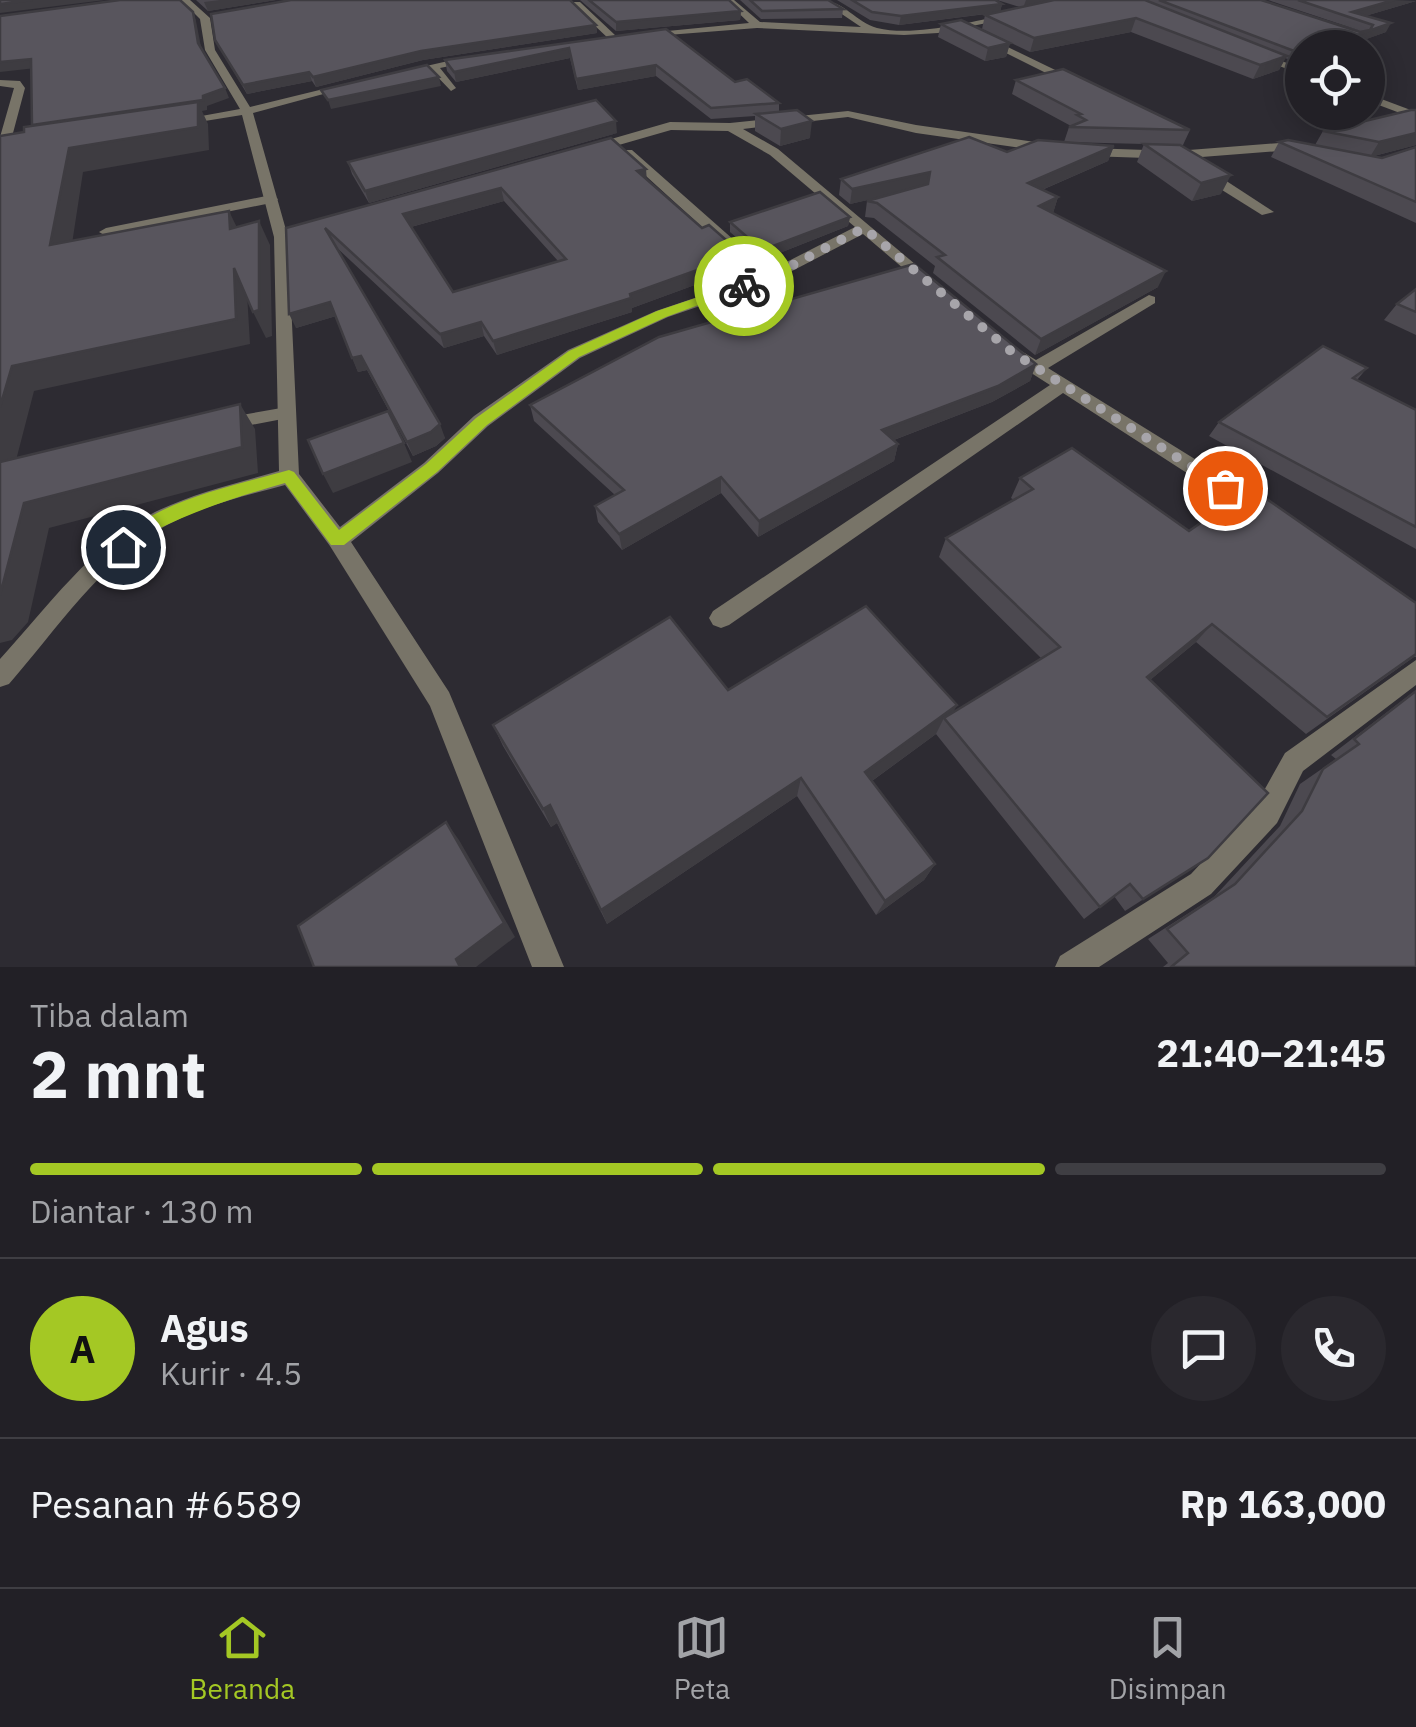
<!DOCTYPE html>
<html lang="id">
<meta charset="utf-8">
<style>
body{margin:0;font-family:"IBM Plex Sans",sans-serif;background:#2a282e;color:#f1f3f6;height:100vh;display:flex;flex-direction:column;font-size:38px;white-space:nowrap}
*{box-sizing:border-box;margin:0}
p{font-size:32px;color:#a2a3a7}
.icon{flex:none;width:55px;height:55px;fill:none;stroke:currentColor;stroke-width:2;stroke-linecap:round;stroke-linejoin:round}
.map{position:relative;height:967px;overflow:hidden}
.sheet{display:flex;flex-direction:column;background:#222026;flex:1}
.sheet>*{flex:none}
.controls{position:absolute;left:1285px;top:30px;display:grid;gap:20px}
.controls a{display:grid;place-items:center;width:100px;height:100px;border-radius:50%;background:#222026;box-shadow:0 5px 25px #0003,0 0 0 2px #3f3e43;font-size:50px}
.pin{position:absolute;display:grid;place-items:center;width:85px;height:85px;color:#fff;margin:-42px;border:5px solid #fff;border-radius:50%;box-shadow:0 2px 10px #0007}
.courier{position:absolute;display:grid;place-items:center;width:100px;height:100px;margin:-50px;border:8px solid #a4c824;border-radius:50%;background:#fff;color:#222;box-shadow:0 2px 12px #0007}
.summary em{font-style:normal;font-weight:700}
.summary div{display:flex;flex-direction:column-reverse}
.summary{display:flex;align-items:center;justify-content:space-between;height:170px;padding:0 30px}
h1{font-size:65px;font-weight:700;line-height:75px}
.bar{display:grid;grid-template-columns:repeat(4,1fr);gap:15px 10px;align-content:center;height:120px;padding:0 30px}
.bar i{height:12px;border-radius:8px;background:#3f3e43}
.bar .current{background:#a4c824}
.bar p{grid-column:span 4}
.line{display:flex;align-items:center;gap:25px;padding:0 30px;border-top:2px solid #3f3e43}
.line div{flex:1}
.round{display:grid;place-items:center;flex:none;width:105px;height:105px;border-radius:52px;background:#2a282e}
.tab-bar{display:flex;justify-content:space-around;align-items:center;height:140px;border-top:2px solid #3f3e43;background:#222026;font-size:28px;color:#a2a3a7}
.tab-bar a{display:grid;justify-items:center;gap:5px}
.tab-bar .current{color:#a4c824}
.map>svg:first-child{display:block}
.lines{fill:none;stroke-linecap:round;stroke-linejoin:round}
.lane{fill:#787468;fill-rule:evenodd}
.street{fill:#787468;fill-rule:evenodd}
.wall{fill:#4c4950;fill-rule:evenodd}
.shaded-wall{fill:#3e3c41}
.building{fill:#58555d;stroke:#3e3c41;stroke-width:2.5;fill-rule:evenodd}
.route{fill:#a4c824}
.done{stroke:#a7a5aa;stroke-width:10;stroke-dasharray:0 18}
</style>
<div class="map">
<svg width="1416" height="967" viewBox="0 0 1416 967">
<rect width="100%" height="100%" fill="#2d2b32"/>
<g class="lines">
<g class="lane">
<polygon points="1203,168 1208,169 1274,212 1262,215 1198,175 1197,172"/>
<polygon points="271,195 278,199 276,202 106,236 99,232 106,228"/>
<polygon points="287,407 296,413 293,417 225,430 216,424 225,418"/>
</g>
<g class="street">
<path d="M181 0H190L210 18 215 50 250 107 348 83 353 86 253 113 288 237 299 474 340 527 424 463 474 416 568 350 656 311 757 277 624 156V150H632L769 271 855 227 770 155 728 131 671 130 591 153 585 149 587 146 670 122 730 123 848 111 916 125 1049 144 1055 148 1049 152 916 133 848 117 743 129 778 149 934 280V286H924L863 234 773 281 668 317 580 358 488 426 438 473 351 542 449 692 564 967H532L430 706 330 546 285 485C245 496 204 505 167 525 102 560 57 629 9 684L0 687V659C47 608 92 544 155 512 194 493 237 483 279 471L274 237 242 115 180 125 174 121 240 109 205 50 200 19Z"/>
<path d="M725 0H734L760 22 861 27 821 0C843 0 857 23 877 28 914 37 969 22 1006 15L1011 18 938 33 904 35 757 28 642 37 637 34 749 23Z"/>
<polygon points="574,2 580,2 616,36 616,40 610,40 574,6"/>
<polygon points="985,36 1080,82 1081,84 1072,86 982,41"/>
<polygon points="1254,52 1302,68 1302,75 1254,56"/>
<polygon points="470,56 474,61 440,68 456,88 451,91 431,70 405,75 400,72"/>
<polygon points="0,80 20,81 25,88 9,148 3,152 0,151 0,137 14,88 0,86"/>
<polygon points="1368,94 1416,112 1416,119 1368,101"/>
<polygon points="1280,143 1309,151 1303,155 1280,151 1176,159 1088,156 1082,152 1088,148 1176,151"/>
<polygon points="1149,295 1155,297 1155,303 1048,368 1269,505 1272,511 1269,517 1255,517 1063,393 729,625 721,628 713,625 709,618 713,611 1050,385 1006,357 1006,349 1018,349 1036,360"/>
<polygon points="1416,660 1416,685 1303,771 1277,823 1211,894 1099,967 1055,967 1060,956 1191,874 1257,803 1285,753"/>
</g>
</g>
<g class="wall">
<polygon points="196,0 276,0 208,11"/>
<polygon points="580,0 729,0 741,11 740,20 616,31"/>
<polygon points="740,0 828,0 843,9 842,18 761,19"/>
<polygon points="837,0 995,0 1002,4 1000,12 1020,7 997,0 1261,0 1361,31 1268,0 1416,1 1365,16 1386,32 1298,63 1285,58 1279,70 1253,79 1131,32 1030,52 982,29 985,15 994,13 899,25 870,20"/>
<polygon points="574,3 596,25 597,33 423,60 316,87 312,81 247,94 215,40"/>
<polygon points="941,24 1010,43 1006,57 985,61 938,37"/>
<polygon points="666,29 735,82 779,103 779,112 810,138 780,146 755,131 755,116 711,119 656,76 578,90 570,58 456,82 447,71 445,60"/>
<polygon points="1016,80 1190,130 1183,145 1181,145 1221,194 1192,201 1137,162 1144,144 1065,142 1114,146 1108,161 1042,190 1058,197 1053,213 1158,287 1035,355 933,273 935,266 874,218 865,217 867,201 889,195 850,204 839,195 841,179 1064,142 1069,127 1071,126 1012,94"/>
<polygon points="1323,131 1416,145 1374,156 1382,158 1416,147 1416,223 1271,157 1279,142 1315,145"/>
<polygon points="617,133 369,203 352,174 348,162"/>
<path d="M611 138 647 180 741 268 632 308V312L497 355 484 336 444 348 336 247 445 438 436 446 413 456 367 370 358 372 336 316 296 328 286 228ZM504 201 558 261 453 292 411 227Z"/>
<polygon points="850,217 848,226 762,260 730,232 730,222"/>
<polygon points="1416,289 1416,335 1384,320 1397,304"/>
<polygon points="1036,364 1030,381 992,402 894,440 898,444 894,461 758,537 721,493 622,550 598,522 595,506 615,495 534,421 530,405"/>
<polygon points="1367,368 1357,380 1416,410 1416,549 1209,436 1219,422"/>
<polygon points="1020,478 1416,603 1416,657 1414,657 1306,734 1196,642 1150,680 1208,858 1125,911 1114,896 1084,919 936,734 872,781 935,864 924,880 876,915 797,796 607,924 557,823 551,827 503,746 493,725 728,690 954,712 1041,658 939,557 946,538 1014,500 1011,498"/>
<polygon points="1416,690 1416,967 1163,967 1168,963 1148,939 1214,897 1280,826 1300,784 1336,759 1331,755"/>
</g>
<g class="shaded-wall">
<polygon points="32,0 105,0 0,13 0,4"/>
<polygon points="220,0 276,0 208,11 204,2"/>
<polygon points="1026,0 1093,0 1023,8"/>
<polygon points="1394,0 1416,1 1355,19 1352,12"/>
<polygon points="1002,4 1000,12 899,25 901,16"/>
<polygon points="741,11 740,20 616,31 616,22"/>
<polygon points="193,12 196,21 202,52 198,43"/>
<polygon points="1136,18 1131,32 1030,52 1034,38"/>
<polygon points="1391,23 1386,32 1342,48 1321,48"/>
<polygon points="596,25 597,33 423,60 316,87 313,77 421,51"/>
<polygon points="1010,43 1006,57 985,61 988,48"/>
<polygon points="569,48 570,58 456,82 454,72"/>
<polygon points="1287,56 1279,70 1253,79 1260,65"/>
<polygon points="31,59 36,68 0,72 0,62"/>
<polygon points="656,65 656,76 578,90 576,79"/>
<polygon points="309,72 312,81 247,94 243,85"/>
<polygon points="439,77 441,86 331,109 328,100"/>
<polygon points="225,88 229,98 207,106 207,110 202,111 208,124 209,150 83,172 68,270 50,245 32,125 203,96"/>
<polygon points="616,121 617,133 369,203 365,191"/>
<polygon points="812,121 810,138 780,146 781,129"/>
<polygon points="1416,133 1416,145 1370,157 1379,142"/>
<polygon points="1114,146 1108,161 1023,198 1028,183"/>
<polygon points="646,169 647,182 637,171"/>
<polygon points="930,172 926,187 850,204 852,189"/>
<polygon points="1231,175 1221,194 1192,201 1201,183"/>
<polygon points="501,188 504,201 407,228 403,214"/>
<polygon points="1058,197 1053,213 1039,206"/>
<polygon points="229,211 241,236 230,229"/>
<polygon points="850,217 848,226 762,260 762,250"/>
<polygon points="259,221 270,245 272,336 266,338 253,312"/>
<polygon points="742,254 741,268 632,308 632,312 497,355 493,341 630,294"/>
<polygon points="234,268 247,293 250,344 34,391 8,491 0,483 0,407 12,366"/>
<polygon points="1166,271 1158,287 1035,355 1041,339"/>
<polygon points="330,302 336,316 296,328 289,314"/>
<polygon points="481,322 484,336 444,348 440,334"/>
<polygon points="361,356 367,370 358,372 352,358"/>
<polygon points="1036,364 1030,381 992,402 878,446 882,430"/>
<polygon points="240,404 255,429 258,473 49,528 28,622 12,640 0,643 0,595 24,503"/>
<polygon points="440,424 445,438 436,446 413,456 407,442"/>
<polygon points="404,443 412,462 333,493 323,474"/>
<polygon points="898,444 894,461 758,537 759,521"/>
<polygon points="721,477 721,493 622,550 619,534"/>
<polygon points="1212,624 1196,642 1132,695 1147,677"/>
<polygon points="957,705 948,723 944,718 936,734 858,791 865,772"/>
<polygon points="801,778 797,796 607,924 601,910"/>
<polygon points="550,805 557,823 551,827 543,809"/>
<polygon points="446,822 459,840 515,937 476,967 460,967 456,959"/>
<polygon points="935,864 924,880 876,915 885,901"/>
</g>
<g class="building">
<polygon points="0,0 32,0 0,4"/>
<polygon points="120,0 180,0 193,12 198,43 225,88 203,96 203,100 32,125 31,59 0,62 0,16"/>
<polygon points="291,0 570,0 596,25 421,51 313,77 309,72 243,85 215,40 211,14"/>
<polygon points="589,0 729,0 741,11 616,22"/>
<polygon points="750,0 828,0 843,9 762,11"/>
<polygon points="852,0 995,0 1002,4 901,16 872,12"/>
<polygon points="1054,0 1145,0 1287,56 1260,65 1136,18 1034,38 985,15"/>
<polygon points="1159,0 1261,0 1360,32 1370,30 1373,25 1298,0 1394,0 1352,12 1391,23 1321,48 1302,48 1302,54"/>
<polygon points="961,20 1010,43 988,48 941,24"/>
<polygon points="666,29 735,82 747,79 779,103 711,108 656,65 576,79 569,48 454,72 445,60"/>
<polygon points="427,65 439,77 328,100 321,90"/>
<polygon points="1063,69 1190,130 1069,127 1086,120 1077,115 1081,114 1016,80"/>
<polygon points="596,100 616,121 365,191 348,162"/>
<polygon points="198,102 198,127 69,148 50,245 229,211 230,229 259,221 259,310 253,312 234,268 236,319 12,366 0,407 0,136 24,132 24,127"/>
<polygon points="797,110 812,121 781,129 756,114"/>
<polygon points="1411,110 1416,110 1416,133 1379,142 1323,131"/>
<polygon points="969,137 1007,152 1038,140 1114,146 1028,183 1058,197 1039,206 1166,271 1041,339 937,257 945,255 877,203 867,201 928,184 930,172 852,189 841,179"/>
<path d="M611 138 646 169 637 171 702 228 709 225 742 254 630 294 631 298 493 341 481 322 440 334 325 228 440 424 431 432 407 442 361 356 352 358 330 302 289 314 286 228ZM501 188 566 259 453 292 403 214Z"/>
<polygon points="1288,140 1382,158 1416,147 1416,202 1279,142"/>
<polygon points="1144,144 1180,145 1231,175 1201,183"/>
<polygon points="820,192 850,217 762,250 730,222"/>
<polygon points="914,264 1036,364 998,386 882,430 898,444 759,521 721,477 619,534 595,506 624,490 530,405 659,337"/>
<polygon points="1416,289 1416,312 1397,304"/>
<polygon points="1323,346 1367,368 1353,378 1416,410 1416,527 1219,422"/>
<polygon points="240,404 242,447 24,503 0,595 0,462"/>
<polygon points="388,411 404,443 323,474 308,440"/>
<polygon points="1072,448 1189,531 1251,488 1416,603 1416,654 1327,717 1212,624 1147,677 1268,793 1208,858 1143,899 1130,884 1100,907 944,718 1060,647 946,538 1033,489 1020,478"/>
<polygon points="866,606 957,705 865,772 935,864 885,901 801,778 601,910 550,805 543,809 493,725 670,617 728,690"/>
<polygon points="1416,691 1416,967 1171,967 1188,953 1167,929 1235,884 1302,811 1323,769 1359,744 1354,739"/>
<polygon points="446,822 504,923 456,959 460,967 314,967 298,926"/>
</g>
<path class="route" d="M740 283 750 286 666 317 579 357 487 425 437 472 344 545H331L285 483C240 496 198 509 156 530 143 537 136 549 123 554L115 547C145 502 238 485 289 470L294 472 339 530 426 464 476 418 569 351 657 311Z"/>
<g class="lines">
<polyline class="done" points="744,286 768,278 864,228 1012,352 1225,488"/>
</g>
</svg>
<div class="controls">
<a><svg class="icon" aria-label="locate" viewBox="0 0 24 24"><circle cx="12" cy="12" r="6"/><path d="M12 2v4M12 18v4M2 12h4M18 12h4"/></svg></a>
</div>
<div class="pin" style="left:1225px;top:488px;background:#ea580c"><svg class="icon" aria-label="bag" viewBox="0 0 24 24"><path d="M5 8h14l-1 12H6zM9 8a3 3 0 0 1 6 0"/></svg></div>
<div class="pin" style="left:123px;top:547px;background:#1f2937"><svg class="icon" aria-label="home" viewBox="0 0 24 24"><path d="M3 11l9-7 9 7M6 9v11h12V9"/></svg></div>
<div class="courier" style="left:744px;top:286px"><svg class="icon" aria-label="bike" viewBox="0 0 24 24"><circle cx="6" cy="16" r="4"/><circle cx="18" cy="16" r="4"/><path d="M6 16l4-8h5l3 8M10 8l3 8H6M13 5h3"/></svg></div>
</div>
<section class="sheet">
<div class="summary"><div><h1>2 mnt</h1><p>Tiba dalam</p></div><em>21:40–21:45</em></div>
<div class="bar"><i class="current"></i><i class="current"></i><i class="current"></i><i></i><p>Diantar · 130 m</p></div>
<div class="line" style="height:180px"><b class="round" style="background:#a4c824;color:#111">A</b><div><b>Agus</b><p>Kurir · 4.5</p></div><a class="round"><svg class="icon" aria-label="chat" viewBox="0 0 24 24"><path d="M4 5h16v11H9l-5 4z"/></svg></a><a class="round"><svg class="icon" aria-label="phone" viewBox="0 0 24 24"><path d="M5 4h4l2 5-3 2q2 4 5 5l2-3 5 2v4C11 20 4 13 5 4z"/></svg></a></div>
<div class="line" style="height:130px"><div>Pesanan #6589</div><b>Rp 163,000</b></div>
</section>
<nav class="tab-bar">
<a class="current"><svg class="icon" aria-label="home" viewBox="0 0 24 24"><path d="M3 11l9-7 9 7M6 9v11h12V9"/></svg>Beranda</a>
<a><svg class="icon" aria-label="map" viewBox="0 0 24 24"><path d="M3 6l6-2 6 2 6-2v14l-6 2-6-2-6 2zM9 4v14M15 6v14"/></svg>Peta</a>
<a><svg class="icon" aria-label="saved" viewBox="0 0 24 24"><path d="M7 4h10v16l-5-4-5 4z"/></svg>Disimpan</a>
</nav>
